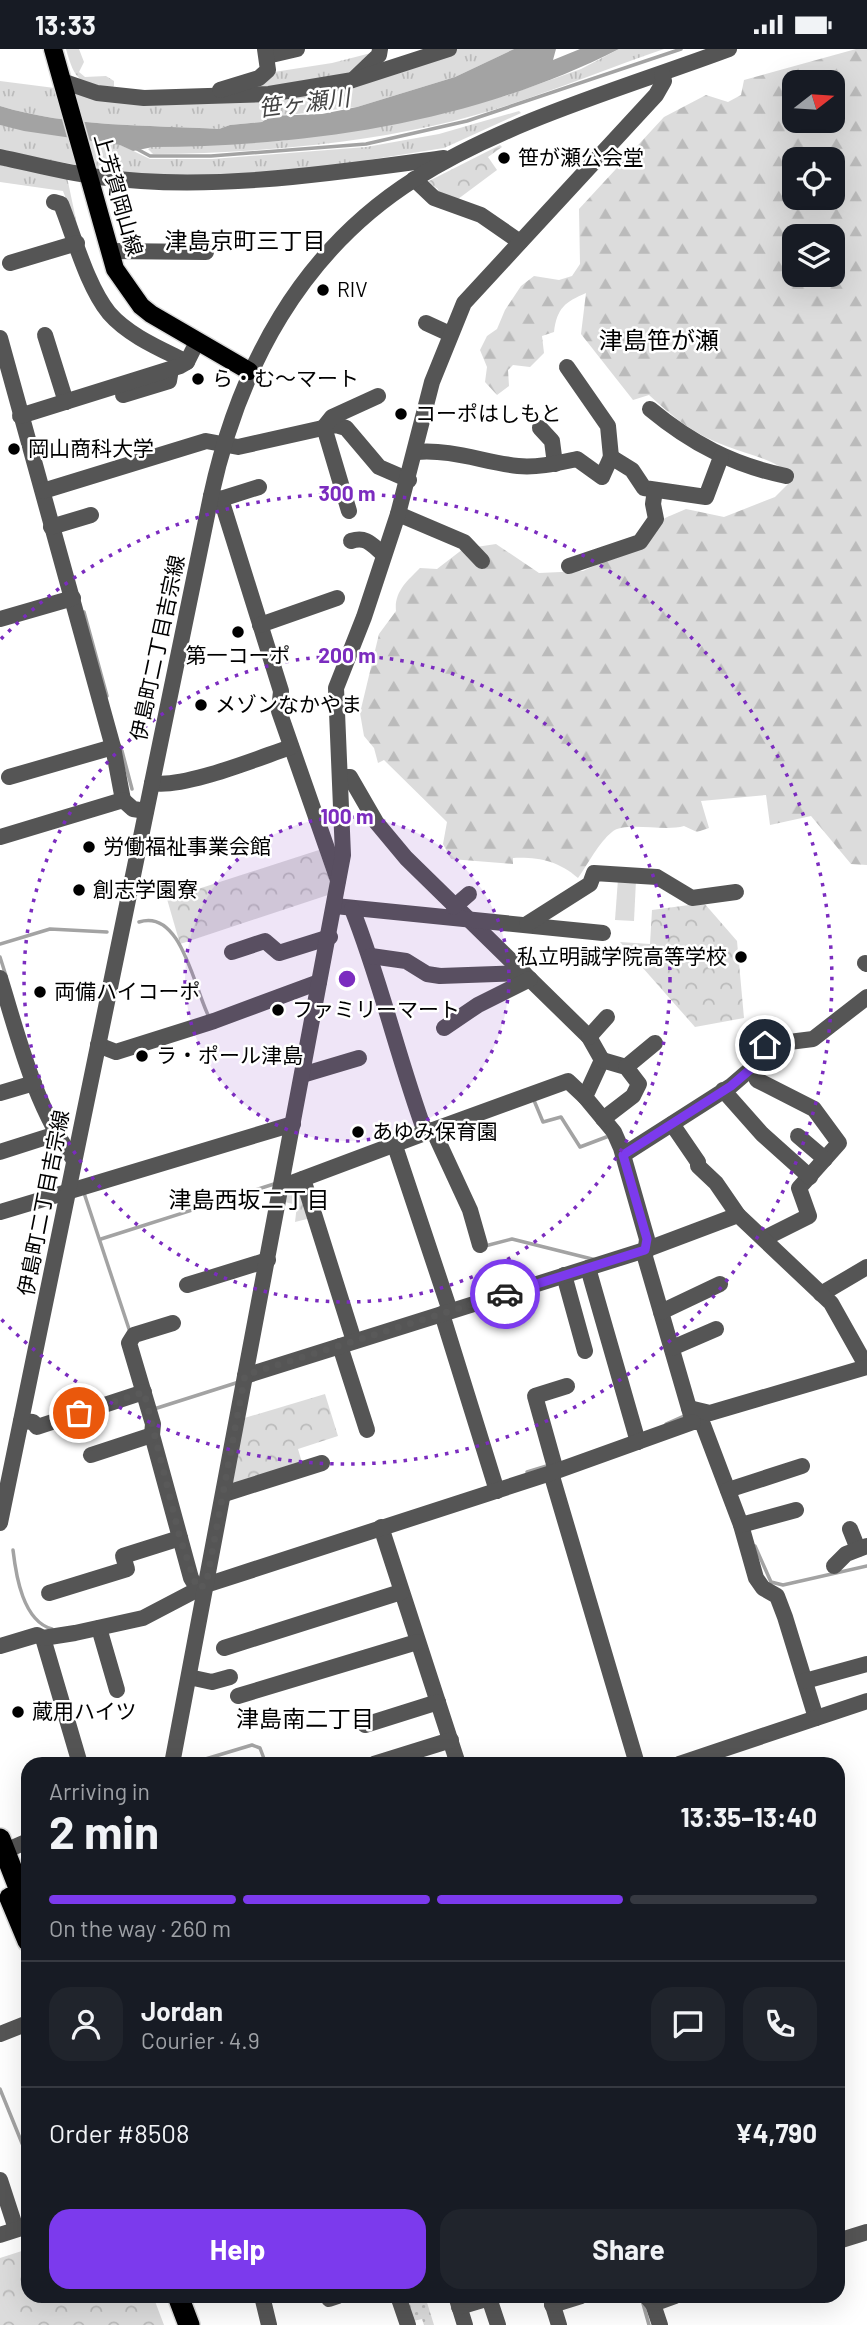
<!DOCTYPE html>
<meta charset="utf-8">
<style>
body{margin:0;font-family:Barlow,"Noto Sans JP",sans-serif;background:#20242c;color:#f1f3f6;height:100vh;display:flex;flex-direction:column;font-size:26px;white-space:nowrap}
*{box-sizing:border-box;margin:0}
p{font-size:23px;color:#9ea1a6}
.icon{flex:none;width:38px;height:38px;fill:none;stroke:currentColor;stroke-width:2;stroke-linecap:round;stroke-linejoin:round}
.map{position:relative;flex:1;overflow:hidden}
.panel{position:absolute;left:21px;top:1708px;width:824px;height:546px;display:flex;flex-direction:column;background:#171b24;border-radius:21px;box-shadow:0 7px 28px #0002}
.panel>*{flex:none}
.needle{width:46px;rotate:73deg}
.controls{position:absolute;left:782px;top:21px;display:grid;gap:14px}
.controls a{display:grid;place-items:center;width:63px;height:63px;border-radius:14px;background:#171b24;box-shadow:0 7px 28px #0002;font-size:35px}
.pin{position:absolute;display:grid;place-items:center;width:60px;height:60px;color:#fff;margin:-30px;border:4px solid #fff;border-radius:50%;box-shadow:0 2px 7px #0007}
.courier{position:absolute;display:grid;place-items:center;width:70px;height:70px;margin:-35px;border:5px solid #7c3aed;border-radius:50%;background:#fff;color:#222;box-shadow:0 2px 9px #0007}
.summary em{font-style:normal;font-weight:700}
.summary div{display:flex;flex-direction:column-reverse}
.summary{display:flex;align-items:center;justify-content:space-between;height:119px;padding:0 28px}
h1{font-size:46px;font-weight:700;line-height:52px}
.bar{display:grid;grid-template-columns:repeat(4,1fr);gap:10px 7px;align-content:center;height:84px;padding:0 28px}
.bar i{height:9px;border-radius:5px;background:#363941}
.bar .active{background:#7c3aed}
.bar p{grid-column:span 4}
.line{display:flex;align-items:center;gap:18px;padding:0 28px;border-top:2px solid #363941}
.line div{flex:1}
.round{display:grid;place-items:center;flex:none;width:74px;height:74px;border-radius:21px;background:#20242c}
.cta{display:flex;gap:14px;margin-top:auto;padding:14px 28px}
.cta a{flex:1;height:80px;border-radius:21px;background:#7c3aed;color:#fff;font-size:28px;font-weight:700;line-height:80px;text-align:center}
.cta a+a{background:#20242c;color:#f1f3f6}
.status{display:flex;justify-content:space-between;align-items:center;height:49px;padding:0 35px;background:#171b24;direction:ltr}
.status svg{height:19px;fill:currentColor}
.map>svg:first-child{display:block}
.grass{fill:url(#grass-tufts)}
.forest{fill:url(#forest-firs);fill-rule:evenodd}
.park{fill:url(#park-crowns)}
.garden{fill:url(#garden-dots)}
.pitch{fill:#dcdcdc}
.water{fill:#a3a3a3}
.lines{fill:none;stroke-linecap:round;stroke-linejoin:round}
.stream{stroke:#a3a3a3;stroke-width:3.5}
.major-casing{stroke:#dbdbdb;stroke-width:21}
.highway-casing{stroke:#dbdbdb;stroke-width:24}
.minor{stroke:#555;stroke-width:16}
.major{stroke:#000;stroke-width:18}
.highway{stroke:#000;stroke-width:21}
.done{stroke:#595959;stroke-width:7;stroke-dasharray:0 12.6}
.route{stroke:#7c3aed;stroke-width:9}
.ring{fill:none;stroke:#7b2cbf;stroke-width:3.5;stroke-dasharray:3.5 7}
.poi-dot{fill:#000;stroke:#fff;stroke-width:2.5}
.labels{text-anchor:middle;stroke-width:5;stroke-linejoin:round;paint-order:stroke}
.poi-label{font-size:21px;fill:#000;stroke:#fff;text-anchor:start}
.street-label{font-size:21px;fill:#000;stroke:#fff}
.water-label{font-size:23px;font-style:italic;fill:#444;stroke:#fff}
.neighbourhood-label{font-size:23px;fill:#000;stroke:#fff}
.quarter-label{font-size:24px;fill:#000;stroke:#fff}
.centre{fill:#7b2cbf;stroke:#fff;stroke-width:3.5}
.ring-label{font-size:21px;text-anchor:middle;font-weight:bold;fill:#7b2cbf;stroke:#fff;stroke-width:5;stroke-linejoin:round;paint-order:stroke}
</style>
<div class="status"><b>13:33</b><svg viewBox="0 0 49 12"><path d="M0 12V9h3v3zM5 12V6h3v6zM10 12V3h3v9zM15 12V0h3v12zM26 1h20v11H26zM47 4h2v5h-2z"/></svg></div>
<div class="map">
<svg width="867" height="2276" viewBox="0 0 867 2276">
<defs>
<pattern id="grass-tufts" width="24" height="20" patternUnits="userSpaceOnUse" patternTransform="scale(1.75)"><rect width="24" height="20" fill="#dcdcdc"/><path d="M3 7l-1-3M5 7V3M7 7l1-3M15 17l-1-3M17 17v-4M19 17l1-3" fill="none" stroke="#bbb"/></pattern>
<pattern id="forest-firs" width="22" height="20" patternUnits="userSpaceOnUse" patternTransform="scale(1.75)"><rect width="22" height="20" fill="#dcdcdc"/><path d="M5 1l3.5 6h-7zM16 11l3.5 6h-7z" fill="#bbb"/></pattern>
<pattern id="park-crowns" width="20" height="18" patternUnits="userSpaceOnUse" patternTransform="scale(1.75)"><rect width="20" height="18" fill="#dcdcdc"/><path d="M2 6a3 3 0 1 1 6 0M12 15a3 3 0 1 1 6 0" fill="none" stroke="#bbb"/></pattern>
<pattern id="garden-dots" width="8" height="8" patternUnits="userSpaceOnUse" patternTransform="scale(1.75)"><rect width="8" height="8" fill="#dcdcdc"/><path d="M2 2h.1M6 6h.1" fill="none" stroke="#bbb" stroke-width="1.8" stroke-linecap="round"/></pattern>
</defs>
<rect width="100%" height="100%" fill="#fff"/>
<g class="grass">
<path d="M66 0H79L84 13 79 23 85 28 106 27 114 32V37L111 40C79 34 75 32 66 0Z"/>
<polygon points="455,0 514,0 455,28 357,58 280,67 278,47"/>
<path d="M619 0H664C588 26 511 60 432 77 340 97 247 104 153 105L148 100 153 97 282 92 505 47 581 20Z"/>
<polygon points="375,3 352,27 213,46 274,23 332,14"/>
<path d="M0 32 78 42 269 48 270 67 262 73 230 76 219 80C148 76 68 78 0 57Z"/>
<polygon points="519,62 521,64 444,99 368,111 369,115 285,124 144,127 0,103 0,76 121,96 150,110 212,110 366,98 439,85"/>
<polygon points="0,112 67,128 79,185 63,142 0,133"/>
</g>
<path class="forest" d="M856 0H867V816L851 815 811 767 770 776 766 746 701 752 709 779 697 783 684 777C664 783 625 772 612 783 599 793 588 815 578 829 558 812 539 808 513 809V815L451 810 443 795 447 773 384 711 378 714 374 699 364 687 360 664 379 585 396 562C394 543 407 532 420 519L437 520 463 500 496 495 539 524 583 522 642 495 665 469 686 460 724 468 775 448 794 429C775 409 751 407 726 397 695 386 673 368 649 346L633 351 581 285 586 244C565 253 557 259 554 283L542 287 544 304 530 318 513 316 508 321 509 337 497 346 485 333 487 318 480 301 487 287 497 280 505 261 521 237 534 227 559 231 572 227 580 215 579 160 664 68 706 46 728 53 741 46 744 31ZM794 33H833V72H794ZM794 110H833V149H794ZM794 187H833V226H794Z"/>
<g class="park">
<polygon points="500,96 502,98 488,108 497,121 454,153 436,144 438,140 427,133"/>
<polygon points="319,801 332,837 328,846 180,895 167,850"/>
<polygon points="704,854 737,892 744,969 695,978 620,893 650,895 652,861"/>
<polygon points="300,1135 311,1169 295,1173 297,1156 285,1153 288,1139"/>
<polygon points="325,1345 338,1387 298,1400 303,1417 234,1438 229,1435 241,1370"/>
<polygon points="28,2200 28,2247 153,2247 164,2276 0,2276 0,2209"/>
</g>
<polygon class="garden" points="401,2247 425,2247 434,2276 424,2276 422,2270 409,2273"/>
<polygon class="pitch" points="618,830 636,831 634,872 615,871"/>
<path class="water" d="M514 0H556L553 11 580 0H619C475 73 314 97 153 98L133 102 120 96 24 82 0 76V57C68 78 148 76 219 80L230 76 262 73 270 67 322 65 357 58 455 28Z"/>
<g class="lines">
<g class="stream">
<polyline points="137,100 150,107 211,107 366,95 467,72 681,0"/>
<polyline points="84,563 107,647"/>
<polyline points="122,702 132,740"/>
<path d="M139 873C181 859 194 939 209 968"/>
<polyline points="0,895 50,880 107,883"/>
<polyline points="0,908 6,927"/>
<polyline points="533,1049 543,1073 561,1068 580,1098 609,1087"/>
<polyline points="84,1144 130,1283"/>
<polyline points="101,1190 274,1135"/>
<polyline points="485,1197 512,1190 596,1211"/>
<polyline points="154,1360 239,1333"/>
<polyline points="666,1375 684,1367"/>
<polyline points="527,1423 550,1416"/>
<polyline points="755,1497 771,1533 783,1536 867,1517"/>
<path d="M13 1501C16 1527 23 1572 52 1580"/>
<polyline points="189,1715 252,1696 260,1699 266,1715"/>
<polyline points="0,2040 28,2109"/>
<polyline points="642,2251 649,2276"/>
</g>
<g class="major-casing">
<polyline id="major" points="53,0 115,220 141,257 151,265 249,322"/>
</g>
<g class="highway-casing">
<g id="highway">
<polyline points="0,1790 28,1862"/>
<polyline points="10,1849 28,1892"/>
<polyline points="178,2247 189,2276"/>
</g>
</g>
<g class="minor">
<polyline points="267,7 297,0"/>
<polyline points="355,29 379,6 380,0"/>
<polyline points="62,32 97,44 144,49 269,45 353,31 449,0"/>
<polyline points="220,41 259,29 268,21 265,0"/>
<path d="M0 108C33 115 66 124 99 128 210 143 334 124 444 109"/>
<polyline points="414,130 434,149 481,166 520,193"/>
<path d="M54 153 61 155C74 187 87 237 109 264 129 287 161 300 187 313"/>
<polyline points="110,202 206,203"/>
<polyline points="10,214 77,194"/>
<polyline points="426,274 450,285"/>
<polyline points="45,286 66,353"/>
<polyline points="0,289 113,698 123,751"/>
<polyline points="567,318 608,377 611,408"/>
<polyline points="123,346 169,332 171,320"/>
<path d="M650 360C691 394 733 416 786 427"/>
<polyline points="20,367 180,317 187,313 197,293"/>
<polyline points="540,379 552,392 555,415"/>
<path d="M416 403C452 400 483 413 518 417 537 419 558 414 577 410L602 428 611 408 632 421 644 439 706 448 721 408"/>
<polyline points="43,442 206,392 238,398 336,376 346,379 379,418 409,431"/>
<polyline points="211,447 221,450 281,642 279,662 338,831"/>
<polyline points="221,450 259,438"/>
<polyline points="349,462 324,378 332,368 378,347"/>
<polyline points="398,465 464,493 482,512"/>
<polyline points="51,478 91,466"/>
<path d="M351 492C367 487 372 496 384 506"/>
<polyline points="569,517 640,493 656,470 653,455 655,441"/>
<polyline points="0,570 73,549"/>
<polyline points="260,576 337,549"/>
<polyline points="9,728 113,698"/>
<polyline points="340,728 350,728 376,773 406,809 589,988 602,1011 585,1048 614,1083 621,1099 647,1190 645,1208 693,1373 702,1373 741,1476 756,1529 763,1539 777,1547 785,1568 816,1669"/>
<path d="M152 734C183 740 258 709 291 698"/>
<polyline points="0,788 123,751 133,760 146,762"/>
<polyline points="335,857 603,884"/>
<polyline points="454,858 469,845"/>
<path d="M352 860C381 933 398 1009 425 1083"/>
<polyline points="527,875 590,835 594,824 657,828 692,849 736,843"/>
<polyline points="232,903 265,892 279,904 330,888"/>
<polyline points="371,907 406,912 427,925 440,927 524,924"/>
<polyline points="865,914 867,915"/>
<path d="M0 929C19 990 35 1058 74 1111"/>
<polyline points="444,979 478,956 530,930"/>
<polyline points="589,988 607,968"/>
<polyline points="98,996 116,1003 214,972 319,933"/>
<polyline points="602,1011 626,1018 639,1035 633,1047 603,1070"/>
<polyline points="626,1018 655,994"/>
<polyline points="752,1020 757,1031 814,1060 839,1094 799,1139 809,1167 765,1189"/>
<polyline points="302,1026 359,1009"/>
<polyline points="723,1041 762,1085 810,1128"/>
<polyline points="0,1044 34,1034"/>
<polyline points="672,1075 698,1113 698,1117 716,1134 738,1166"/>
<polyline points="433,1081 568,1032 585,1048"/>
<polyline points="798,1087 825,1110"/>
<polyline points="395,1097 450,1262"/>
<polyline points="0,1103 56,1085"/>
<polyline points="623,1106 731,1037 760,1012 765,996 813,990 867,948"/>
<polyline points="303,1130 354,1292"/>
<polyline points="281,1138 433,1081 470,1161 480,1196"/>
<polyline points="0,1163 293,1075"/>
<polyline points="588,1219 638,1393"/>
<polyline points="564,1226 585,1302"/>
<polyline points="187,1236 268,1211"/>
<polyline points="821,1245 867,1218"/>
<polyline points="661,1263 720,1235"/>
<polyline points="442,1265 497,1442"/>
<polyline points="173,1274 134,1286 129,1294 153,1375 152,1386 191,1529 197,1539"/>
<polyline points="340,1297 367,1381"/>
<polyline points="672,1299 716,1280"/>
<polyline points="245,1327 645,1201 738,1166 831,1254 867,1318"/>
<polyline points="689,1359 710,1364 867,1318"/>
<polyline points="21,1372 33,1373 37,1378 144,1343"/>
<polyline points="91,1406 152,1386"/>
<polyline points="556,1422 535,1347 567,1337"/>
<polyline points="551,1424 637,1715"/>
<polyline points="728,1441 802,1417"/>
<polyline points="224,1445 322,1414"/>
<path d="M0 1474 211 447C239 318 301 202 415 130 506 72 627 38 729 0"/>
<polyline points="741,1476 796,1461"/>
<polyline points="381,1478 458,1715"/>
<polyline points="850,1480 858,1500"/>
<polyline points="834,1517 846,1505 867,1497"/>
<polyline points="49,1544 127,1520 123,1507 180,1489"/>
<polyline points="99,1579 117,1641"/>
<polyline points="43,1589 80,1715"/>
<polyline points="0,1597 37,1586 43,1589 75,1584 143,1569 206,1536 551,1424 693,1373"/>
<polyline points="224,1599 401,1543"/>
<polyline points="189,1628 212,1633 230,1628"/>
<polyline points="805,1632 867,1615"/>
<polyline points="238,1647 417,1593"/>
<polyline points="365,1676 438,1653"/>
<polyline points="172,1715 343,806 336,639 364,568 398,465 432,333 464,254 656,46 664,32 662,25"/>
<polyline points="374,1715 451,1691"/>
<polyline points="679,1715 867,1652"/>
<polyline points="12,1799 28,1792"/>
<polyline points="0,1985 28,1974"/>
<polyline points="0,2131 16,2180"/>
<polyline points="0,2186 28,2177"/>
<polyline points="838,2192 867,2183"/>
<polyline points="262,2247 269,2276"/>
<polyline points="398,2247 408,2276"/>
<polyline points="456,2247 465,2276"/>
<polyline points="550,2247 559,2276"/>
<polyline points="646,2247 653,2255 660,2276"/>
<polyline points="489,2249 498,2276"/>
<polyline points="329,2250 338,2247"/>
<polyline points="653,2255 675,2247"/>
<polyline points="552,2256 581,2247"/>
<polyline points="459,2258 496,2247"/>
</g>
<use href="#major" class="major"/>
<use href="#highway" class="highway"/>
</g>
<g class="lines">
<polyline class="done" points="79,1364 144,1343 180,1489 197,1539 206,1536 245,1326 505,1245"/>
<polyline class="route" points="505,1245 645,1201 647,1190 623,1106 731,1037 760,1012 765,996"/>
</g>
<circle cx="347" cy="930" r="162" fill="#7b2cbf" fill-opacity=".12"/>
<g class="ring">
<circle cx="347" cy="930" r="162"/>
<circle cx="347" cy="930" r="323"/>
<path d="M1 590A485 485 0 1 1 1 1270"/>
</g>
<g class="poi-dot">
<circle cx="504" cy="109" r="7"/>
<circle cx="323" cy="241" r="7"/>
<circle cx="198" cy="330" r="7"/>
<circle cx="401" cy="365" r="7"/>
<circle cx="14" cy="400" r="7"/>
<circle cx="238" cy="583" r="7"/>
<circle cx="201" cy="656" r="7"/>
<circle cx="89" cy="798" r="7"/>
<circle cx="79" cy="841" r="7"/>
<circle cx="741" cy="908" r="7"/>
<circle cx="40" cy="943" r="7"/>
<circle cx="278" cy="961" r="7"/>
<circle cx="142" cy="1007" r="7"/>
<circle cx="358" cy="1083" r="7"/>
<circle cx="18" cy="1663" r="7"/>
</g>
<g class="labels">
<g class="poi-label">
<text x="518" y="116">笹が瀬公会堂</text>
<text x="337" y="248">RIV</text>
<text x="212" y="337">ら・む〜マート</text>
<text x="415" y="372">コーポはしもと</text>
<text x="28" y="407">岡山商科大学</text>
<text x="238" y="614" text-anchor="middle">第一コーポ</text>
<text x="215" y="663">メゾンなかやま</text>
<text x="103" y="805">労働福祉事業会館</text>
<text x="93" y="848">創志学園寮</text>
<text x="727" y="915" text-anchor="end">私立明誠学院高等学校</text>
<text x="54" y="950">両備ハイコーポ</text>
<text x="292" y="968">ファミリーマート</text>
<text x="156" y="1014">ラ・ポール津島</text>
<text x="372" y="1090">あゆみ保育園</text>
<text x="32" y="1670">蔵用ハイツ</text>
</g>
<g class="street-label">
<text transform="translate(118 146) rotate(74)" y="7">上芳賀岡山線</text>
<text transform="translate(158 599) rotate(-78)" y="7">伊島町二丁目吉宗線</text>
<text transform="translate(44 1154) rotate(-79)" y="7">伊島町二丁目吉宗線</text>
</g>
<g class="water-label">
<text transform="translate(304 54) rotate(-7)" y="8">笹ヶ瀬川</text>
</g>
<g class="neighbourhood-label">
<text x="245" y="200">津島京町三丁目</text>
<text x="249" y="1159">津島西坂二丁目</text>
<text x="305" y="1678">津島南二丁目</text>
</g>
<g class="quarter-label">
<text x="659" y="300">津島笹が瀬</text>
</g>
</g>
<circle cx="347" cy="930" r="10" class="centre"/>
<g class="ring-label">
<text x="347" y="452">300 m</text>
<text x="347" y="614">200 m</text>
<text x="347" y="775">100 m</text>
</g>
</svg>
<div class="controls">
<a><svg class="needle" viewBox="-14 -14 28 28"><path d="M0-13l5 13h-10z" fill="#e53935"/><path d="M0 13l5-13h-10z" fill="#9ea1a6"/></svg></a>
<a><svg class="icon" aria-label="locate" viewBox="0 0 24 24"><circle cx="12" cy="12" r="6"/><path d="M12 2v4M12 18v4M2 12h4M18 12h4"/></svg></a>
<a><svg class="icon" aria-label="layers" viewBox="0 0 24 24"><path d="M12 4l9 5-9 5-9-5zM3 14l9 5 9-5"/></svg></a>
</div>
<div class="pin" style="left:79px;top:1364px;background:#ea580c"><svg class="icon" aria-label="bag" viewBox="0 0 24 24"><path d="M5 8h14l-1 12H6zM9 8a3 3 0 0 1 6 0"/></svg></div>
<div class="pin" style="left:765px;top:996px;background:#1f2937"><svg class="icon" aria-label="home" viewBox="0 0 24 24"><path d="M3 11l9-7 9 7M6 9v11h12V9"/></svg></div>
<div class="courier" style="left:505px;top:1245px"><svg class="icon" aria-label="car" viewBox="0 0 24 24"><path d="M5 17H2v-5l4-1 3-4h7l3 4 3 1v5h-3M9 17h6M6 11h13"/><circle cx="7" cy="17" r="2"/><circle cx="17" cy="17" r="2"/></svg></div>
<section class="panel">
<div class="summary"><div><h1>2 min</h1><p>Arriving in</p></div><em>13:35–13:40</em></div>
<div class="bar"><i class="active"></i><i class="active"></i><i class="active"></i><i></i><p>On the way · 260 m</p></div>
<div class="line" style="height:126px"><a class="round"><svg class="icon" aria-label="person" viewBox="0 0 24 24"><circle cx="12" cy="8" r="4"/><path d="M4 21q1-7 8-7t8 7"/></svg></a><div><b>Jordan</b><p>Courier · 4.9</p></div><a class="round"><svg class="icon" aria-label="chat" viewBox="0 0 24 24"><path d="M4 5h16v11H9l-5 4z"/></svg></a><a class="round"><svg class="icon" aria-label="phone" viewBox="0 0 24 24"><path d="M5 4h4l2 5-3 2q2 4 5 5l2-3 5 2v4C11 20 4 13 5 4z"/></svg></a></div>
<div class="line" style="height:91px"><div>Order #8508</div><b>¥4,790</b></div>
<div class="cta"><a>Help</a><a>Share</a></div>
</section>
</div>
